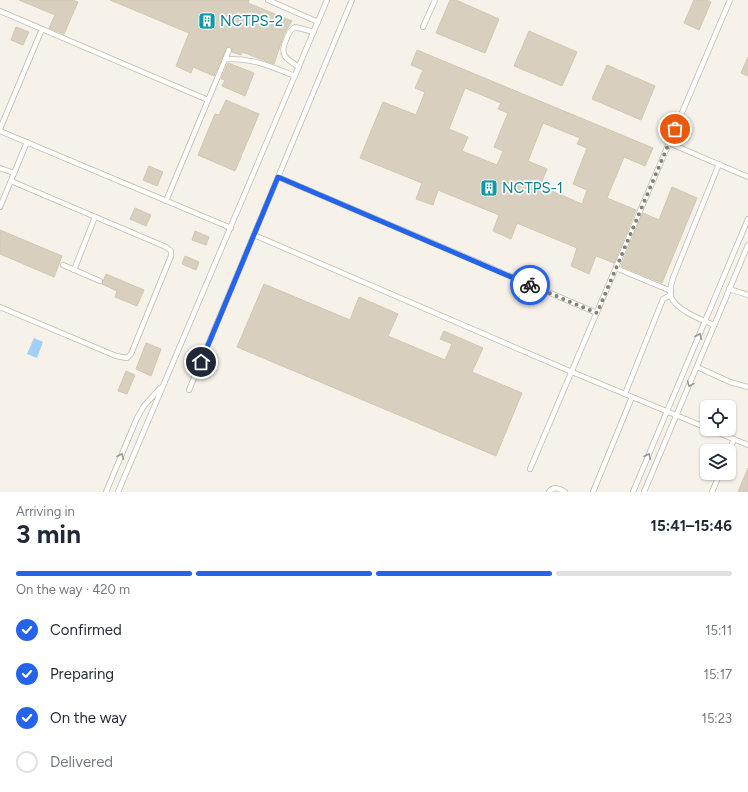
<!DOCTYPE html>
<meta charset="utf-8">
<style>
body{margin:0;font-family:Figtree,sans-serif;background:#f2f2f3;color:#1f2937;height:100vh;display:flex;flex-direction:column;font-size:15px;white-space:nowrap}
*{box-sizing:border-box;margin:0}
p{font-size:13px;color:#747a83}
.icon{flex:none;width:22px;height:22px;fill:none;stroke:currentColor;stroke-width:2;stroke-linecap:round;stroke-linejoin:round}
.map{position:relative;height:492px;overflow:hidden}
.details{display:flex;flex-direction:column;background:#fff;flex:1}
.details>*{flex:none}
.fabs{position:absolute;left:700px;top:400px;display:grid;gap:8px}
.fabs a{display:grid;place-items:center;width:36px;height:36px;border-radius:6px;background:#fff;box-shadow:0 1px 3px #0004;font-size:20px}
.pin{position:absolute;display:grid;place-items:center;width:34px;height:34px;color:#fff;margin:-17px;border:2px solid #fff;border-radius:50%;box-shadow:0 1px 4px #0007}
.courier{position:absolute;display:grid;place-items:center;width:40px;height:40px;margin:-20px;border:3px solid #2563eb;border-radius:50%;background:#fff;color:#222;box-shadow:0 1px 5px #0007}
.summary em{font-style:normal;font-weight:700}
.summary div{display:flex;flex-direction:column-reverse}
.summary{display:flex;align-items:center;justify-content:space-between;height:68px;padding:0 16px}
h1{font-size:26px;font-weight:700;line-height:30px}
.bar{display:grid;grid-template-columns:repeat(4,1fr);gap:6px 4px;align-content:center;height:48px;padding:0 16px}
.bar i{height:5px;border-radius:3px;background:#e0e1e3}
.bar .selected{background:#2563eb}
.bar p{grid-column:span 4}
ol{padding:0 16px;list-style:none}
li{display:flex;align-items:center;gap:12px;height:44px}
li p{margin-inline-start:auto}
li .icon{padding:4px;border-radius:50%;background:#2563eb;color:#fff;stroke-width:4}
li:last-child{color:#747a83}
li i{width:22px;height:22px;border:2px solid #e0e1e3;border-radius:50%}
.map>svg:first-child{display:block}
.water{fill:#a3d1f5}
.building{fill:#d8cfbe;stroke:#d3c7b1;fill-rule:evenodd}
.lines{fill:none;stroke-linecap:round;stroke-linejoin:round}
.lane-casing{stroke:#c2bbab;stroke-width:6}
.lane{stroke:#fff;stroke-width:4.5}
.oneway{stroke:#9b9891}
.done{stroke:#868076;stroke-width:4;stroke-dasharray:0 7.2}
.route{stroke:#2563eb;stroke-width:5}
.labels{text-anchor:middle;stroke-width:3.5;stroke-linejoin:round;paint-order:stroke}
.culture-label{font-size:15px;fill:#0d838f;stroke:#fff;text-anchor:start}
</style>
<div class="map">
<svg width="748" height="492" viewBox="0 0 748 492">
<rect width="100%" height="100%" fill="#f6f2ea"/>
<polygon class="water" points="34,338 43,342 37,358 27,354"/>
<g class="building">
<polygon points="19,0 72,0 78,2 64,34 49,28 55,15"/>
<polygon points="110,0 249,0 248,3 292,21 284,34 274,64 242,52 241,55 232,52 232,47 228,46 226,49 214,76 193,67 191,73 176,66 189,33"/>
<polygon points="450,0 456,0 499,19 485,53 436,33"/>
<polygon points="694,0 707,0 711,2 699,30 684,23"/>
<polygon points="16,27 29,32 23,45 11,40"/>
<polygon points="529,31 577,52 562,86 514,66"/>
<path d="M417 50 653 148 645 166 624 157 607 198 636 210 614 263 596 256 589 274 578 269 571 266 577 248 517 223 511 239 493 231 499 215 438 190 433 205 416 199 422 183 360 158 383 102 416 115 425 92 415 88 423 70 411 65ZM465 88 501 103 498 109 508 113 494 147 503 151 497 165 462 151 468 137 449 129ZM543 123 580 138 577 144 587 148 573 184 587 190 582 204 540 186 547 169 528 161Z"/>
<polygon points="748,57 748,76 741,73"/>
<polygon points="228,63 254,73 245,96 222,86 225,80 221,79"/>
<polygon points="607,65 655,86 641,120 592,99"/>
<polygon points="226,100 259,114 235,171 198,155 215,114 219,115"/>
<polygon points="149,166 163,172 157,186 143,180"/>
<polygon points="672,187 697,198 662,283 621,266 643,213 659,220"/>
<polygon points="135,208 151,215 146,226 130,219"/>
<polygon points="0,230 62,256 54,277 0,254"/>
<polygon points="195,231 209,237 206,245 192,240"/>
<polygon points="185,256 199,262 196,270 182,264"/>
<polygon points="106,274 144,290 137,306 115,297 117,291 102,284"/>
<polygon points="264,284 350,320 359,297 398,314 388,336 445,360 452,344 440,339 444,331 483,348 472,372 522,393 496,456 237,347"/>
<polygon points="146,343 161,349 151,376 136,369"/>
<polygon points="126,371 135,375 127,394 118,391"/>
<polygon points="748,468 748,492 738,492"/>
</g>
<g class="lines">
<g class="lane-casing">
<g id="lane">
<polyline points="268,0 318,22"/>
<polyline points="0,11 208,100"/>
<polyline points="423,27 435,0"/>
<path d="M225 59C254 58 269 66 295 76"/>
<path d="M299 67C286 59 279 55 286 40 288 34 290 30 295 27L314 32"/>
<polyline points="0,129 42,29"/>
<polyline points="0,131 231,228"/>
<polyline points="669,143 748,177"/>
<polyline points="0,168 14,173"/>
<polyline points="278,177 597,313"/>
<polyline points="166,201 229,50"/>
<polyline points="0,207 27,142"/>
<polyline points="254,235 572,372 707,428"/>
<polyline points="63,265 100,281"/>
<polyline points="616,268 671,291"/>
<polyline points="74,270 95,217"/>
<polyline points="729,289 748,295"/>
<polyline points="0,307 116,356 127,358 131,354 171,256 171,251 166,247 11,181"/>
<path d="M714 325C702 320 676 310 671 297 669 291 671 285 673 278L719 164"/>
<polyline points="697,367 730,382 748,387"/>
<polyline points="189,390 352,0"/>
<polyline points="625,394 663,299 671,295"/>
<polyline points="709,429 748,445"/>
<polyline points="729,451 734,439"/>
<polyline points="530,469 730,0"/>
<polyline points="106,492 137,418 144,406 160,388"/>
<polyline points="118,492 327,0"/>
<path d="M549 492C553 486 559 488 565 492"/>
<polyline points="593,492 632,397"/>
<polyline points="633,492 748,219"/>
<polyline points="644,492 748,245"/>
<polyline points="712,492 720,473"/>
</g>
</g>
<use href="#lane" class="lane"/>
</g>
<defs><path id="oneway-chevron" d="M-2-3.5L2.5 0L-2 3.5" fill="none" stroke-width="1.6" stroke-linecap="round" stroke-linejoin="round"/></defs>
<g class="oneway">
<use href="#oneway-chevron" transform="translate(699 336) rotate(-67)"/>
<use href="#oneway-chevron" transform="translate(690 384) rotate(113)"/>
<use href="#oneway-chevron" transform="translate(121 456) rotate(-67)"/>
<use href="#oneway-chevron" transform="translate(648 456) rotate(-67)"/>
</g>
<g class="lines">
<polyline class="done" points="530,285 597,313 675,129"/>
<polyline class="route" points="201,362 278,177 530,285"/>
</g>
<defs>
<g id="building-square" transform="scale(0.9)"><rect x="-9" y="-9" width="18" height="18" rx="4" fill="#0f9aa8" stroke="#fff"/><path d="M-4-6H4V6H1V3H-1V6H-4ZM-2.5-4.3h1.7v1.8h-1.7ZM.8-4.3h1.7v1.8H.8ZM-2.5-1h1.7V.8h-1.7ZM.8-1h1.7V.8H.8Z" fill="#fff"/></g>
</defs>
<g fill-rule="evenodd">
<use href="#building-square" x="207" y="21"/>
<use href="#building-square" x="489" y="188"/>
</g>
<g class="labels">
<g class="culture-label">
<text x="220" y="26">NCTPS-2</text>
<text x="502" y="193">NCTPS-1</text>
</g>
</g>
</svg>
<div class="fabs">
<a><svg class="icon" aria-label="locate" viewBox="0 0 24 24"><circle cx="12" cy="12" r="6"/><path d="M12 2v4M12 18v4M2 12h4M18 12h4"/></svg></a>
<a><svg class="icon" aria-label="layers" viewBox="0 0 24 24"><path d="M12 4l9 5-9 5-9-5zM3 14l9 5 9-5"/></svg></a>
</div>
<div class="pin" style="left:675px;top:129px;background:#ea580c"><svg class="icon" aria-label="bag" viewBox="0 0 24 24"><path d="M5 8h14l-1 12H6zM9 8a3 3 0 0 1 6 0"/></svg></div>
<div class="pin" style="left:201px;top:362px;background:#1f2937"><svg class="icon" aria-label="home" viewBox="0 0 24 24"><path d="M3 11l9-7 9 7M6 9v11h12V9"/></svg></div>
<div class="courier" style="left:530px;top:285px"><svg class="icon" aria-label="bike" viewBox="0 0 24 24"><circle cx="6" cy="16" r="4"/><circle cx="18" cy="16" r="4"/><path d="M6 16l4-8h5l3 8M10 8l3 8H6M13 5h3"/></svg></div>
</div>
<section class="details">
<div class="summary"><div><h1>3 min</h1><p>Arriving in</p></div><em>15:41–15:46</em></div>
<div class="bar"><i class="selected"></i><i class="selected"></i><i class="selected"></i><i></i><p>On the way · 420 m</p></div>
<ol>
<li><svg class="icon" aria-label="check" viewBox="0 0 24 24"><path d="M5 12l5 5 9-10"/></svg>Confirmed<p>15:11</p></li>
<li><svg class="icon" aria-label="check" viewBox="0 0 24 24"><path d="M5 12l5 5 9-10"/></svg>Preparing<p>15:17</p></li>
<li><svg class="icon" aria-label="check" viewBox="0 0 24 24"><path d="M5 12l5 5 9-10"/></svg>On the way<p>15:23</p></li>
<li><i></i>Delivered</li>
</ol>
</section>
